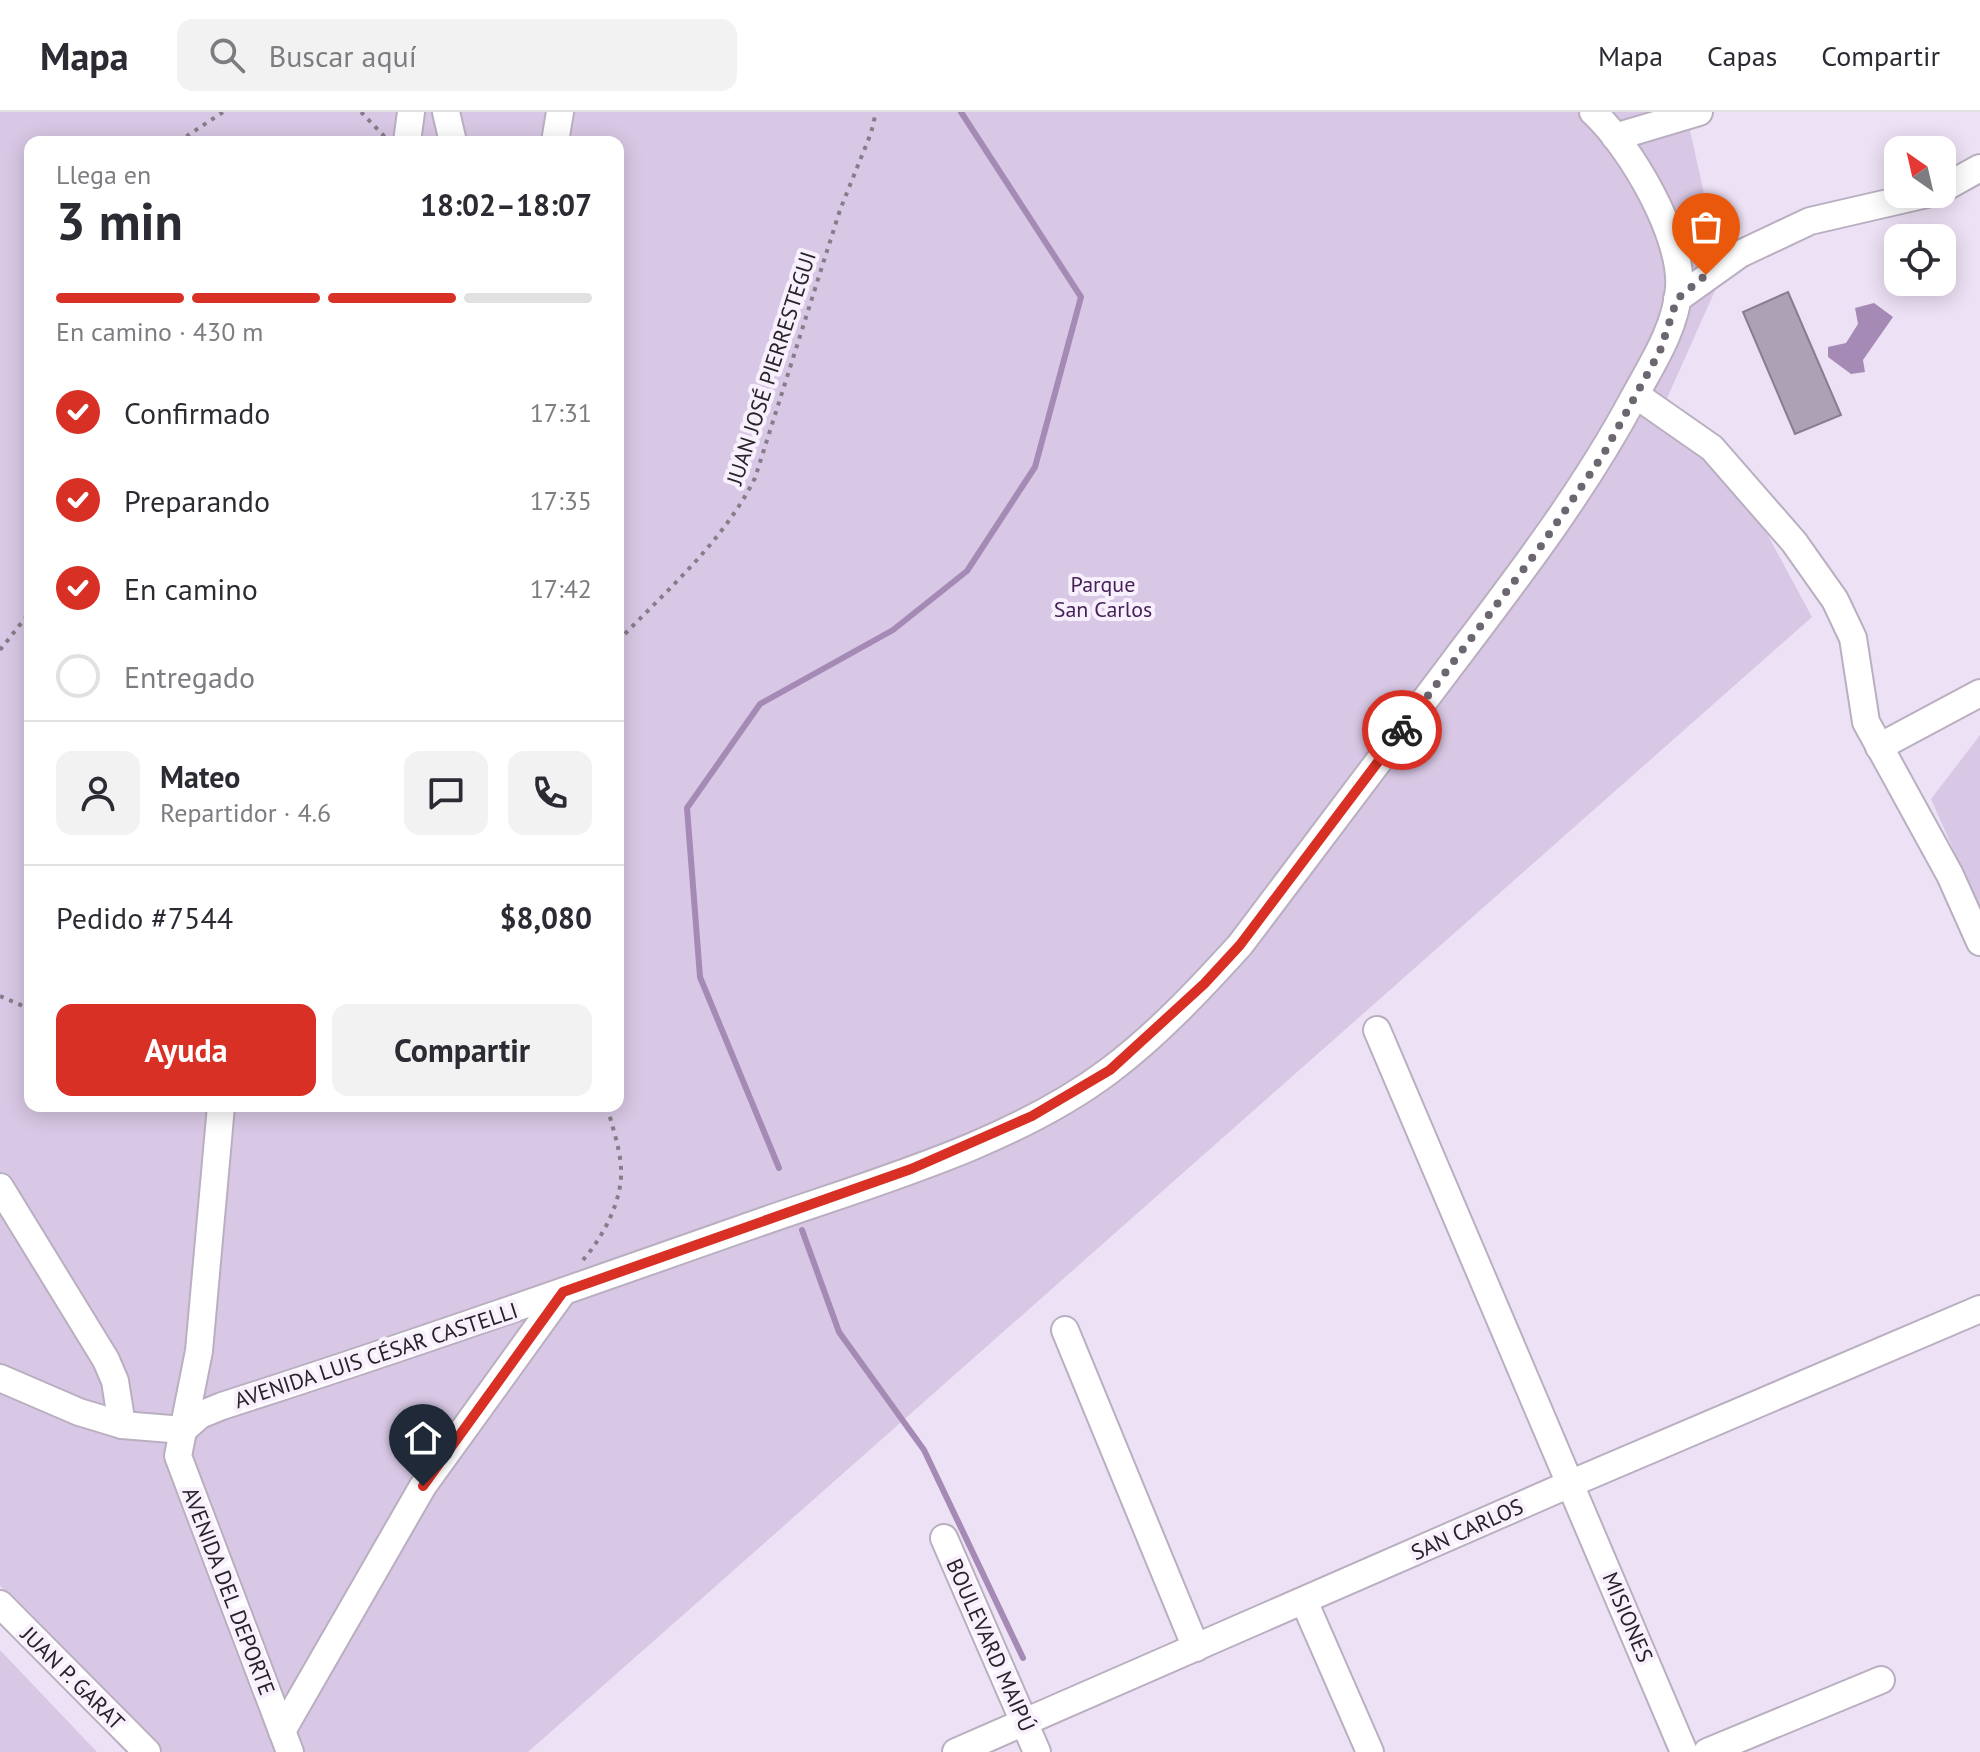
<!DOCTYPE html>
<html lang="es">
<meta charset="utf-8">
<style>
body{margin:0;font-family:"PT Sans",sans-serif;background:#f2f2f3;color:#2b2b33;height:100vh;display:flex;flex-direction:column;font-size:30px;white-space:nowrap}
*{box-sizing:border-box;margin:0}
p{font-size:26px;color:#7c7c81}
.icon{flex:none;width:44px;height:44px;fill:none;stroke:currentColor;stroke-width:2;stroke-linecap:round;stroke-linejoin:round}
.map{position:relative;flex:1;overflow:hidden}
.sheet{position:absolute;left:24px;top:24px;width:600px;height:976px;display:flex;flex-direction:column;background:#fff;border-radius:16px;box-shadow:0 4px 20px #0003}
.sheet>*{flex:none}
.needle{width:52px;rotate:326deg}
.tools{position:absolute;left:1884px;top:24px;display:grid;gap:16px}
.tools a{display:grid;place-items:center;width:72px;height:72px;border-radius:16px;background:#fff;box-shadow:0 4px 20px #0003;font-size:40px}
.pin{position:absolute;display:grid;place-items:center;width:68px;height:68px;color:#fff;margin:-82px -34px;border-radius:50% 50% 50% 0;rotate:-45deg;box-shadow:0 0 8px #0007}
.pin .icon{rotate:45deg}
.courier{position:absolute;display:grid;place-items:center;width:80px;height:80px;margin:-40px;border:6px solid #d93025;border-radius:50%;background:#fff;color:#222;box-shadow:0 2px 10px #0007}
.headline em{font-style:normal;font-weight:700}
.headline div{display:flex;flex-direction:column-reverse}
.headline{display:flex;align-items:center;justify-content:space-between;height:136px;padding:0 32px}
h1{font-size:52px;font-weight:700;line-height:60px}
.bar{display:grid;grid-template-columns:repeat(4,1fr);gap:12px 8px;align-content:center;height:96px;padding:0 32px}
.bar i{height:10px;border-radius:6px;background:#e1e1e2}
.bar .selected{background:#d93025}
.bar p{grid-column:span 4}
.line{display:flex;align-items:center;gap:20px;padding:0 32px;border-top:2px solid #e1e1e2}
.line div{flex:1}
.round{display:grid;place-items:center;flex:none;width:84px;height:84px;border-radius:16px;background:#f2f2f3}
ol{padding:0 32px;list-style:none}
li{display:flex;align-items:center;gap:24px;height:88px}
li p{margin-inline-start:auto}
li .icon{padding:8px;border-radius:50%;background:#d93025;color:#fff;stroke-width:4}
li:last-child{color:#7c7c81}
li i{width:44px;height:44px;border:4px solid #e1e1e2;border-radius:50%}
.button{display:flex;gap:16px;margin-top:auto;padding:16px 32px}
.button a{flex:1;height:92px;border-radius:16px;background:#d93025;color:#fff;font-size:32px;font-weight:700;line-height:92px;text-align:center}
.button a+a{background:#f2f2f3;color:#2b2b33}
header{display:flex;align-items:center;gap:48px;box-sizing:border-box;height:112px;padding:0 40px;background:#fff;border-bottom:2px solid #e1e1e2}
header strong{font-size:38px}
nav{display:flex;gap:44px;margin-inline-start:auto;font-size:28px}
.search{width:560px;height:72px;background:#f2f2f3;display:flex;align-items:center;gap:20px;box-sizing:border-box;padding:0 28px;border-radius:16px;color:#7c7c81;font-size:30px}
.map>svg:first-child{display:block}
.green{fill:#d9c8e5;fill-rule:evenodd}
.water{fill:#a58ab5}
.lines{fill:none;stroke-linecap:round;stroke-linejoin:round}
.stream{stroke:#a58ab5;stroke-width:6}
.building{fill:#ada2b4;stroke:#887e8f;stroke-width:2}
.minor-casing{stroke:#b9afc0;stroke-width:30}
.path{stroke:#857e8a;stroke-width:4;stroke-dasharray:4 6;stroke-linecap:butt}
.minor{stroke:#fff;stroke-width:26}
.done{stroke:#6c6670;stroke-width:8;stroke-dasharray:0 14.4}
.route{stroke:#d93025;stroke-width:10}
.labels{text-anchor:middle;stroke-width:8;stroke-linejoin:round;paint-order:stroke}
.street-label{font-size:22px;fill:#272329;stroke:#f8f1fd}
.park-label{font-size:22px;fill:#462259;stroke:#f8f1fd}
</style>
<header>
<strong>Mapa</strong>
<div class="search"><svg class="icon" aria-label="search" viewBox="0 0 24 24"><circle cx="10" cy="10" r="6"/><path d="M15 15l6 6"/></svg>Buscar aquí</div>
<nav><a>Mapa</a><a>Capas</a><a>Compartir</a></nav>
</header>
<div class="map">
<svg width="1980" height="1640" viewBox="0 0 1980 1640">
<rect width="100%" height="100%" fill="#ede2f5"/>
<g class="green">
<path d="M0 0H1686L1722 163 1660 302 1714 349 1757 403 1812 505 528 1640H162L0 1474ZM30 30H618V994H30Z"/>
<polygon points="1980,623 1980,798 1931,687"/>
<polygon points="0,1538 97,1640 0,1640"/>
</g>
<polygon class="water" points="1874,191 1893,205 1863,248 1865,260 1851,262 1828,245 1828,235 1846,231 1858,212 1855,196"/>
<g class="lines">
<g class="stream">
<polyline points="779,1056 700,865 687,696 760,592 893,518 967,459 1035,355 1081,185 961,0"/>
<polyline points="802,1118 839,1220 924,1338 1023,1546"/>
</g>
</g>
<polygon class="building" points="1788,180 1841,303 1795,322 1743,200"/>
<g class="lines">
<g class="minor-casing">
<g id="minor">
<polyline points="446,0 453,30"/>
<polyline points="1615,25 1699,0"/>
<polyline points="407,30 411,0"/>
<polyline points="555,30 560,0"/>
<polyline points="1942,77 1980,56"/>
<polyline points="1677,187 1740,142 1810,109 1927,82"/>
<polyline points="1636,283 1712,336 1794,430 1835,488 1853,526 1866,610 1950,763 1980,830"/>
<polyline points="1879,635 1980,581"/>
<polyline points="1377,918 1684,1640"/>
<polyline points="221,994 199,1239 178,1344 290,1640"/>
<polyline points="0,1075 106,1248 115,1269 122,1313"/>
<polyline points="1065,1218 1196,1536"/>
<polyline points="0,1266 79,1300 122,1313 183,1318"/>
<path d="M183 1318 200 1303 222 1294C403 1236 582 1173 761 1110 875 1070 1012 1032 1109 959 1157 923 1200 877 1240 833 1311 739 1381 645 1452 552 1517 466 1582 382 1633 287 1652 252 1676 216 1679 176 1683 124 1630 34 1593 0"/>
<polyline points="944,1426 1037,1640"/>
<polyline points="1304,1489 1370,1640"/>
<polyline points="0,1492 147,1640"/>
<polyline points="282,1619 423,1374 563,1180"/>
<polyline points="956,1640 1572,1371 1980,1197"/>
<polyline points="1707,1640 1881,1568"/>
</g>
</g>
<g class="path">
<polyline points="361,0 385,25"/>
<polyline points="178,30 223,0"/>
<path d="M618 529C667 478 723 430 755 366L840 98 871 21 876 0"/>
<polyline points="0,538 30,500"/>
<polyline points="0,884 30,897"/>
<path d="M583 1148C603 1125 623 1088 621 1056 620 1036 612 1014 607 994"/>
</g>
<use href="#minor" class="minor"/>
</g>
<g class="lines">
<polyline class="done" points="1402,618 1541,434 1603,343 1660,239 1677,187 1706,163"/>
<polyline class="route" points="423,1374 563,1180 911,1057 1032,1004 1110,958 1204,872 1240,833 1402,618"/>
</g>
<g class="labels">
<g class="street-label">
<text transform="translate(771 256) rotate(-72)" y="8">JUAN JOSÉ PIERRESTEGUI</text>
<text transform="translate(376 1243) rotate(-18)" y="8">AVENIDA LUIS CÉSAR CASTELLI</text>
<text transform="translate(1467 1417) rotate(-24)" y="8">SAN CARLOS</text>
<text transform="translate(229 1479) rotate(69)" y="8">AVENIDA DEL DEPORTE</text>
<text transform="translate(1628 1505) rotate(67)" y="8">MISIONES</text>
<text transform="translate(991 1533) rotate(66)" y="8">BOULEVARD MAIPÚ</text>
<text transform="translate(73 1566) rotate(45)" y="8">JUAN P. GARAT</text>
</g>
<g class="park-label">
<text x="1103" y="480">Parque<tspan x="1103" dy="25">San Carlos</tspan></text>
</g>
</g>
</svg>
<div class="tools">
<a><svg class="needle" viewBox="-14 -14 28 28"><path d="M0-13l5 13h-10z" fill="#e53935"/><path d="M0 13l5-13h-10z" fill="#7c7c81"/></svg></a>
<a><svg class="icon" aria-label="locate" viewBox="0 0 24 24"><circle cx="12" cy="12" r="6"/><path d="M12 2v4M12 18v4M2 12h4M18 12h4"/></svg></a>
</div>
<div class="pin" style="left:1706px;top:163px;background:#ea580c"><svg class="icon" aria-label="bag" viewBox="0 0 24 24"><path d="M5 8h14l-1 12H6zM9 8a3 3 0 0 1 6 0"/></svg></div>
<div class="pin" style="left:423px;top:1374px;background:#1f2937"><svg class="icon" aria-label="home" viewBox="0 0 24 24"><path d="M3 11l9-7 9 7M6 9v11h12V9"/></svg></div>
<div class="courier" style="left:1402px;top:618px"><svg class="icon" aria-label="bike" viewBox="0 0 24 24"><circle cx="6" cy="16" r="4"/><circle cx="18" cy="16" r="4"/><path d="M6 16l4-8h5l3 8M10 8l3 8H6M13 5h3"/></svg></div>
<section class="sheet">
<div class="headline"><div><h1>3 min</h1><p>Llega en</p></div><em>18:02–18:07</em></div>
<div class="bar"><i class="selected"></i><i class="selected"></i><i class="selected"></i><i></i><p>En camino · 430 m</p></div>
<ol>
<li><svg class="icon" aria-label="check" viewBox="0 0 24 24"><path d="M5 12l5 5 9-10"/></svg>Confirmado<p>17:31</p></li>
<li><svg class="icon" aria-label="check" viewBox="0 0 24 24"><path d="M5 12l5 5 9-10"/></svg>Preparando<p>17:35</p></li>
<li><svg class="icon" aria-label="check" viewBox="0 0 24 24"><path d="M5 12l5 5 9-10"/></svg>En camino<p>17:42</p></li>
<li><i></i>Entregado</li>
</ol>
<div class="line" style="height:144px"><a class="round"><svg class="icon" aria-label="person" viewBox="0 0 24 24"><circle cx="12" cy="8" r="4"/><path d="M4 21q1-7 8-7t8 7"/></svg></a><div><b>Mateo</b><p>Repartidor · 4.6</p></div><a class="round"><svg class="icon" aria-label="chat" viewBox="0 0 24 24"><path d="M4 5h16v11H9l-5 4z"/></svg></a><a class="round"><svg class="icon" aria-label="phone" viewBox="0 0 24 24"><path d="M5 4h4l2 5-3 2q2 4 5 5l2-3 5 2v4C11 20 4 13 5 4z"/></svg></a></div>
<div class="line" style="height:104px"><div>Pedido #7544</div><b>$8,080</b></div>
<div class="button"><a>Ayuda</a><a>Compartir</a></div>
</section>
</div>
